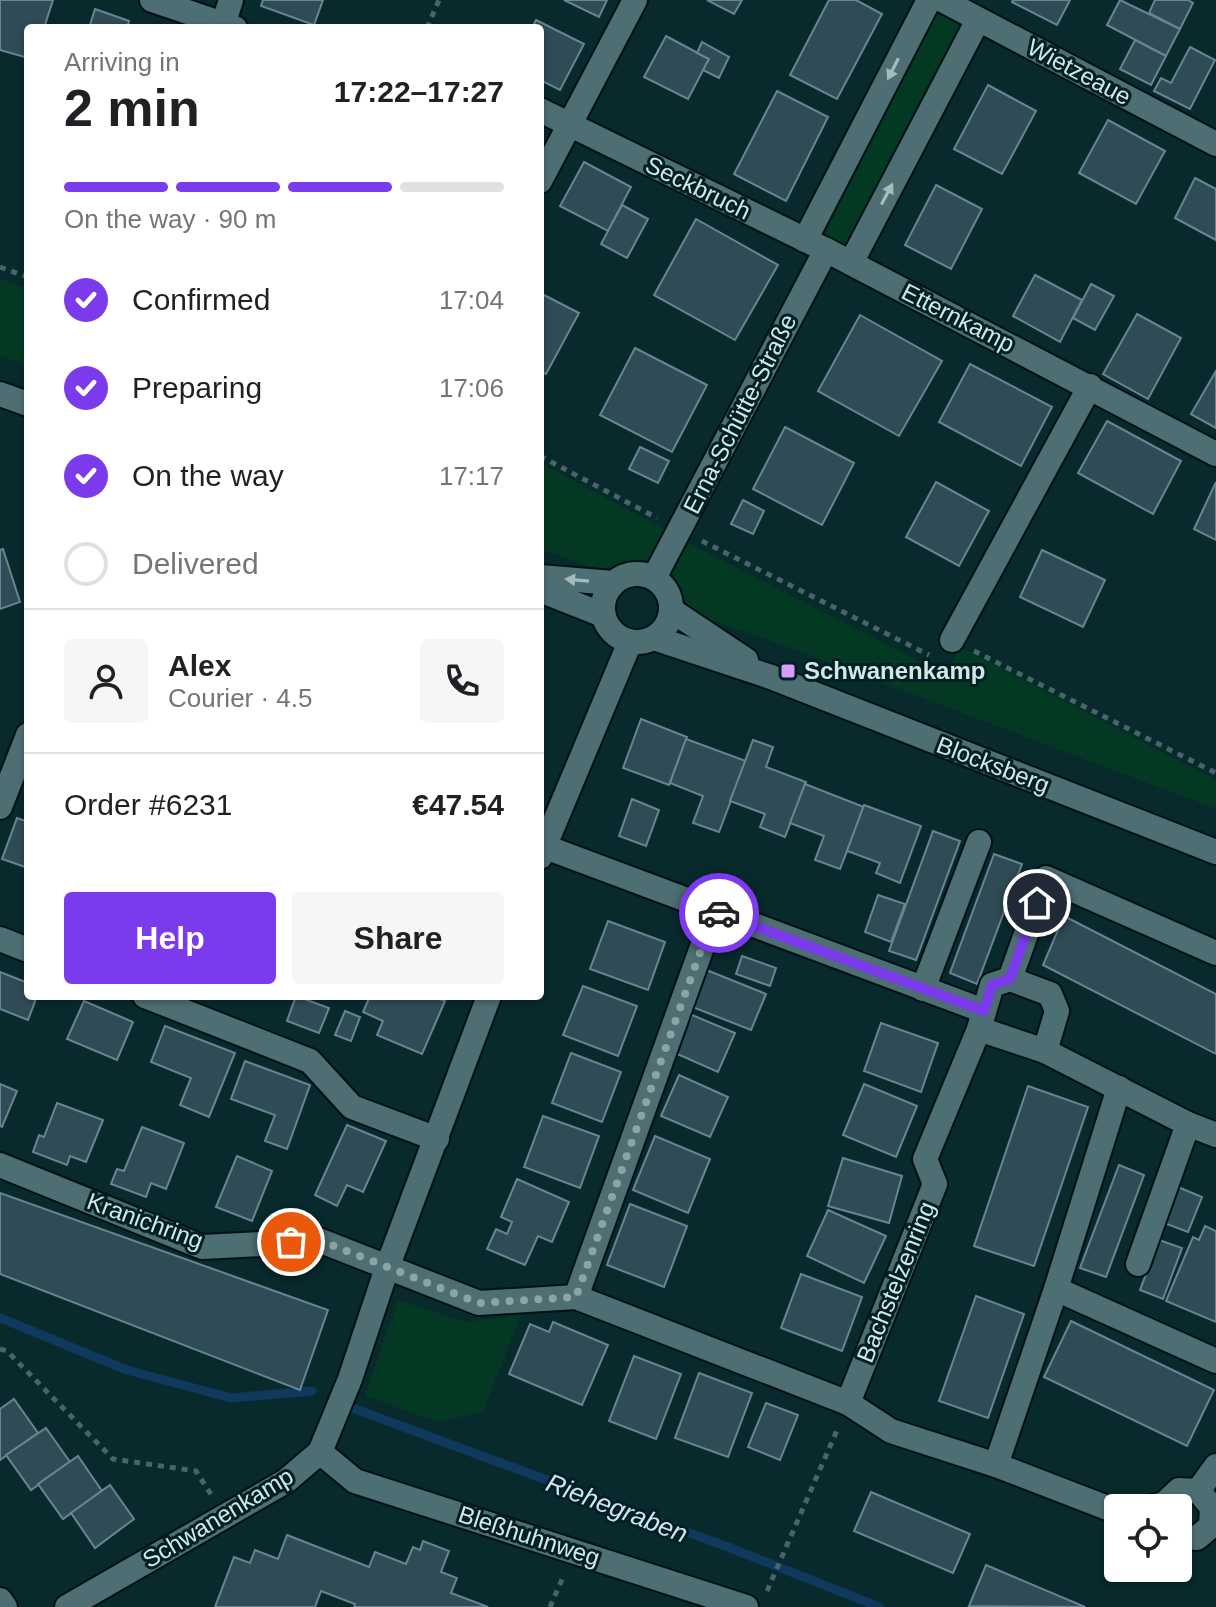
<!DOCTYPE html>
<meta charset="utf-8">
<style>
body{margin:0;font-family:Helvetica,sans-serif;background:#f6f6f6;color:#202124;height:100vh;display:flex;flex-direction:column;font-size:30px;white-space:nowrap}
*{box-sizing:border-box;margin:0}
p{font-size:26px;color:#757577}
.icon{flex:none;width:44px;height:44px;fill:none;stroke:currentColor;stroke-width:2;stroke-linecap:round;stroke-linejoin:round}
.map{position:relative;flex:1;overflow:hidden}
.side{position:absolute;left:24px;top:24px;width:520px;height:976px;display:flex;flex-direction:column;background:#fff;border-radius:8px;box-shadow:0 2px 6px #0004}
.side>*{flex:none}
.buttons{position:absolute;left:1104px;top:1494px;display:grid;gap:16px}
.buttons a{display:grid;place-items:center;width:88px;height:88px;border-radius:8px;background:#fff;box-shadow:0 2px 6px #0004;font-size:40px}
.pin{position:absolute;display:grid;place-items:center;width:68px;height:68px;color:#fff;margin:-34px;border:4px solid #fff;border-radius:50%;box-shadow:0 2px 8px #0007}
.courier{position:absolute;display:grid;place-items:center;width:80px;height:80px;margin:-40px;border:6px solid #7c3aed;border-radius:50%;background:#fff;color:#222;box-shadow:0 2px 10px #0007}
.headline em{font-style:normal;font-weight:700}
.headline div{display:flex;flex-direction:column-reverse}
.headline{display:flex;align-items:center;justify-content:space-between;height:136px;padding:0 40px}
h1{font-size:52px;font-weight:700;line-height:60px}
.bar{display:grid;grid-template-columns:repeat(4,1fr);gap:12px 8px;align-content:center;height:96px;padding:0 40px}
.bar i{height:10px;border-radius:6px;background:#e0e0e0}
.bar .selected{background:#7c3aed}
.bar p{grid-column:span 4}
.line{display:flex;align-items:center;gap:20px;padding:0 40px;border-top:2px solid #e0e0e0}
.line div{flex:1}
.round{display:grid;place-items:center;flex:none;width:84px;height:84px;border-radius:8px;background:#f6f6f6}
ol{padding:0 40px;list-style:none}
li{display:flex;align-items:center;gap:24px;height:88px}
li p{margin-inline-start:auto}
li .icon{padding:8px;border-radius:50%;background:#7c3aed;color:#fff;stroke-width:4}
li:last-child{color:#757577}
li i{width:44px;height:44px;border:4px solid #e0e0e0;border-radius:50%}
.button{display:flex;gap:16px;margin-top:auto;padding:16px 40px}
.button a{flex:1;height:92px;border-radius:8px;background:#7c3aed;color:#fff;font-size:32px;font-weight:700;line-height:92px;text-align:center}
.button a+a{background:#f6f6f6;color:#202124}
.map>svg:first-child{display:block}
.green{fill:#033823}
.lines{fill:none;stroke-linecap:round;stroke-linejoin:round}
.stream{stroke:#103a5d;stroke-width:9}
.building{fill:#2f4b56;stroke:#688591;stroke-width:2}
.minor-casing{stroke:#001114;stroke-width:28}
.path{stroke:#486568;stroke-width:5;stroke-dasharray:6 6;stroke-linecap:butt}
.minor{stroke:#4d6e72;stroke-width:24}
.oneway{fill:#a5bcbe}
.done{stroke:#8da4a6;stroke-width:8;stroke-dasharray:0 14.4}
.route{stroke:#7c3aed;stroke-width:10}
.poi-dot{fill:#d79bf9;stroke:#002023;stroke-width:3}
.labels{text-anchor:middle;stroke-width:6;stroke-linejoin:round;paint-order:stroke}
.street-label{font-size:24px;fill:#d4e6e7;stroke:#002023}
.poi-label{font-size:24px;font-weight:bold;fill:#d4e6e7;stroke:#002023;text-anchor:start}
.water-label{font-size:26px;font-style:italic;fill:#d1e3f5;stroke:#002023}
</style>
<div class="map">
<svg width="1216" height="1607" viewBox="0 0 1216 1607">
<rect width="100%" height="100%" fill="#082a2d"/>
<g class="green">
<polygon points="934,5 968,22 850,252 817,234"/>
<polygon points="0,279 28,289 28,366 0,356"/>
<polygon points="540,463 669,531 656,562 628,561 600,570 540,549"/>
<polygon points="685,541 945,674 960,647 1216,780 1216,809 796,650 682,610 674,586 666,576"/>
<polygon points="398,1300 465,1322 521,1315 483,1412 438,1422 365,1396"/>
</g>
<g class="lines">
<g class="stream">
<polyline points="0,1318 127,1370 231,1398 312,1391"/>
<polyline points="355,1409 728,1547 879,1607"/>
</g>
</g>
<g class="building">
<polygon points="0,0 53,0 44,28 28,28 28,58 0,50"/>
<polygon points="263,0 323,0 314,25 261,6"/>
<polygon points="564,0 607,0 599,17"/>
<polygon points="707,0 742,0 734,14"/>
<polygon points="829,0 856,0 882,14 837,99 790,75"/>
<polygon points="1013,0 1070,0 1057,25 1012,2"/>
<polygon points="1120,0 1180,29 1166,56 1107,25"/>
<polygon points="1155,0 1188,0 1193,3 1180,29 1149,13"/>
<polygon points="95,9 129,21 127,28 89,28"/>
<polygon points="536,20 584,44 560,90 540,80 540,28 532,28"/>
<polygon points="666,36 709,59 688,99 644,77"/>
<polygon points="1135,40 1166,56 1151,85 1120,69"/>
<polygon points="702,42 729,57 719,78 703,70 709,59 697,53"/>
<polygon points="1190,47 1215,60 1190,109 1154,91 1161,78 1171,83"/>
<polygon points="988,85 1036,111 1002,174 954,149"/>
<polygon points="777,91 828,117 786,201 734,174"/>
<polygon points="1108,120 1165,151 1136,204 1079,173"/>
<polygon points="584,162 631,187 608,231 560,206"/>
<polygon points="1195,178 1216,189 1216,240 1175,218"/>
<polygon points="936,185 982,209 951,269 905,245"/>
<polygon points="622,205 648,219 627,258 601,244"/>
<polygon points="696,219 778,265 735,340 654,295"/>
<polygon points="1035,275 1082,300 1060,342 1013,316"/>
<polygon points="1091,284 1114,296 1095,330 1073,318"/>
<polygon points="540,293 579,313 546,374 540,371"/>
<polygon points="1137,314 1181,338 1148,399 1103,374"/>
<polygon points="860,315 942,361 899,436 818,391"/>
<polygon points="635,348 707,385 672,452 600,415"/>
<polygon points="970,364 1052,407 1021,466 939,422"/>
<polygon points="1216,371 1216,428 1191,414"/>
<polygon points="1107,421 1181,461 1153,514 1078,473"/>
<polygon points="785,427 854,463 822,525 753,489"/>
<polygon points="640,447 669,461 658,483 629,469"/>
<polygon points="936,482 989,511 959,566 906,537"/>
<polygon points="1216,482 1216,540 1194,529"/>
<polygon points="743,500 764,511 753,534 731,524"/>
<polygon points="3,549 20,602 0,609 0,550"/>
<polygon points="1042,550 1105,580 1083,627 1020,597"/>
<polygon points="641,719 687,737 669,785 623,768"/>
<polygon points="686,739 746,761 719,832 693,823 703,796 670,783"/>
<polygon points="753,740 773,747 766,767 806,782 785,837 760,827 765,814 730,801"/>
<polygon points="805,784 864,807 840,869 815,860 824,836 790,823"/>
<polygon points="632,799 659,810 646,846 619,836"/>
<polygon points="864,805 921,826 900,883 876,873 880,863 847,851"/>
<polygon points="17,818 28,822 28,868 2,859"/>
<polygon points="933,831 960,841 916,960 889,951"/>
<polygon points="994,854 1022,864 977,984 950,973"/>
<polygon points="878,895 905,904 891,942 865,932"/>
<polygon points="1064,916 1216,994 1216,1054 1043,965"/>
<polygon points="608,921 665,942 648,990 590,969"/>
<polygon points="742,956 776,968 770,986 736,974"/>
<polygon points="704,969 766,994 751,1030 690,1006"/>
<polygon points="0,972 28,983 28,996 37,996 28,1020 0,1009"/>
<polygon points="583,986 637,1006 618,1056 563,1035"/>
<polygon points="296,996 329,1008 319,1033 287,1021"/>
<polygon points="370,996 433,996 445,1001 422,1054 377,1035 383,1021 363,1012"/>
<polygon points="84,1001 133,1022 117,1060 67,1039"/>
<polygon points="345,1011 360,1017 351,1041 335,1035"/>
<polygon points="692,1015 735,1033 718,1072 675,1053"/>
<polygon points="881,1023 938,1043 921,1092 864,1071"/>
<polygon points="165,1026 235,1053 209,1117 180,1105 191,1078 151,1062"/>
<polygon points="571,1053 621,1072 602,1122 552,1103"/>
<polygon points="245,1061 310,1085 287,1149 265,1141 275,1115 231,1099"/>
<polygon points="679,1075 728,1097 710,1137 661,1116"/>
<polygon points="0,1084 17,1091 2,1127 0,1126"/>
<polygon points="864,1084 917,1106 896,1157 843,1135"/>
<polygon points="1028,1086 1088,1107 1034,1266 974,1246"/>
<polygon points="57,1103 103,1120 86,1162 70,1156 67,1165 33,1152 39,1135 44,1137"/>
<polygon points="543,1116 599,1136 580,1188 524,1167"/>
<polygon points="347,1125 386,1141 363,1192 347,1185 337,1206 315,1195"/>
<polygon points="142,1127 184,1143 166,1189 151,1183 146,1197 111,1184 117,1169 124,1171"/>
<polygon points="655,1136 710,1159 688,1213 633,1190"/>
<polygon points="237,1156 272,1171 252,1221 216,1207"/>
<polygon points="843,1158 902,1176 889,1223 828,1206"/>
<polygon points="1119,1165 1144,1175 1106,1277 1080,1268"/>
<polygon points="517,1179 569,1202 552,1242 538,1236 525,1265 487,1249 496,1229 507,1234 512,1222 501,1217"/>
<polygon points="1178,1187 1202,1197 1188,1232 1164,1223"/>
<polygon points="0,1193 328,1310 300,1390 0,1274"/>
<polygon points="630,1204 687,1226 664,1287 607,1265"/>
<polygon points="828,1210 886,1236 864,1283 807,1256"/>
<polygon points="1205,1226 1216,1231 1216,1322 1166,1301 1193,1237 1199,1240"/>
<polygon points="1159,1240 1182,1248 1163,1299 1140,1290"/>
<polygon points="801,1274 862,1297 842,1351 781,1328"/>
<polygon points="976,1296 1024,1314 988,1418 939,1401"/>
<polygon points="1071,1321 1214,1390 1187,1446 1044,1377"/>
<polygon points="553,1322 608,1345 582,1405 509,1374 530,1324 549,1332"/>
<polygon points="634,1356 681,1374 656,1439 609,1421"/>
<polygon points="699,1373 752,1393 728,1457 675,1438"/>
<polygon points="14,1399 38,1433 0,1460 0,1409"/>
<polygon points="766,1403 798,1415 780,1460 748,1447"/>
<polygon points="46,1428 70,1462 31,1490 6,1455"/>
<polygon points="78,1456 102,1491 63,1519 38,1484"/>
<polygon points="110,1485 134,1519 95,1548 71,1513"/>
<polygon points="871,1492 970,1534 953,1573 854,1531"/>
<polygon points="287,1535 369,1567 375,1552 406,1564 413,1547 420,1550 423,1541 449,1551 441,1572 457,1578 451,1593 488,1607 354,1607 355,1604 321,1591 315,1607 215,1607 234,1557 250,1563 255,1550 278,1559"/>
<polygon points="986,1565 1085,1607 969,1606"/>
</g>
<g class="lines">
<g class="minor-casing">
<g id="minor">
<polyline points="152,0 235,28"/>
<polyline points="942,0 1216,144"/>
<polyline points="222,28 231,0"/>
<polyline points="540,110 826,250 1216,454"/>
<polyline points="540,181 635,0"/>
<polyline points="805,240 929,0"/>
<polyline points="851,263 978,20"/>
<polyline points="0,394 28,404"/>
<circle cx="637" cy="608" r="34"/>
<polyline points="540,577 613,583"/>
<polyline points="654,578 826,250"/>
<polyline points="540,590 603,615"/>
<polyline points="671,610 746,660"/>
<polyline points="654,638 771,677 1216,852"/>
<polyline points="952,640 1090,386"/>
<polyline points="0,807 28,735"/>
<polyline points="540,845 984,1011"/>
<polyline points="540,857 630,642"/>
<polyline points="0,939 28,950"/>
<polyline points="1010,979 1046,878 1216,953"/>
<polyline points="923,989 979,842"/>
<polyline points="145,996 310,1061 352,1107 437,1139"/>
<polyline points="979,1029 1045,1051 1188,1124 1216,1135"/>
<polyline points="0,1165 202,1247 321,1241 479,1303 576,1297 848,1403 891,1431 996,1465 1118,1512"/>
<polyline points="1138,1264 1188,1124"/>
<polyline points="1056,1289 1216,1361"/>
<polyline points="576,1297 715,911"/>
<polyline points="848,1403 935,1184 925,1159 979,1029 992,985 1010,979 1050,994 1057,1011 1045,1051"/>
<polyline points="320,1452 355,1481 746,1607"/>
<polyline points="996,1465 1056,1289 1119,1088"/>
<polyline points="1198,1491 1216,1466"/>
<polyline points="1148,1508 1164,1504 1179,1490 1198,1491 1212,1507 1211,1526 1197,1538 1178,1537"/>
<polyline points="0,1600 5,1607"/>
<polyline points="67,1607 286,1481 320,1452 350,1379 387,1268 489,996"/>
</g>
</g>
<g class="path">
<polyline points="427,28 439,0"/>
<polyline points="0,267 28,277"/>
<polyline points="540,456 657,518"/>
<polyline points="702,541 929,655"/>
<polyline points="974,651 1216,773"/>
<polyline points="0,1349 7,1351 113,1459 196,1471 212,1496"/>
<polyline points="767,1591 838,1428"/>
<polyline points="550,1607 564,1575"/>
</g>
<use href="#minor" class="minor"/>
</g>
<defs><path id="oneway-solid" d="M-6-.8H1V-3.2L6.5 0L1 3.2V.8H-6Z" transform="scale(2)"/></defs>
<g class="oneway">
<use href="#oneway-solid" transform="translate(893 69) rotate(117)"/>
<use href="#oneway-solid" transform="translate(887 194) rotate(-62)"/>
<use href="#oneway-solid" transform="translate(577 580) rotate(-175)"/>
</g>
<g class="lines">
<polyline class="done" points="291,1242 321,1241 479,1303 576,1297 715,911 719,913"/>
<polyline class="route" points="719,913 984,1011 992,985 1010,979 1037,903"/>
</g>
<rect class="poi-dot" x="780" y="663" width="16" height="16" rx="4"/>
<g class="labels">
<g class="street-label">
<text transform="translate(1079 72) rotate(28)" y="8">Wietzeaue</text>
<text transform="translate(698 188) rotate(26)" y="8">Seckbruch</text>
<text transform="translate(958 318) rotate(27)" y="8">Etternkamp</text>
<text transform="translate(740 414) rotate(-63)" y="8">Erna-Schütte-Straße</text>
<text transform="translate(993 765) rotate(21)" y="8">Blocksberg</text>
<text transform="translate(145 1221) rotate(20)" y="8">Kranichring</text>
<text transform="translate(896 1282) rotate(-68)" y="8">Bachstelzenring</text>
<text transform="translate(218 1518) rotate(-31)" y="8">Schwanenkamp</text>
<text transform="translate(529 1536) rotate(18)" y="8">Bleßhuhnweg</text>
</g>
<g class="poi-label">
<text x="804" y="679">Schwanenkamp</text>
</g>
<g class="water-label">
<text transform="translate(617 1508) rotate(21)" y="9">Riehegraben</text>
</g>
</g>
</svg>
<div class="buttons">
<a><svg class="icon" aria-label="locate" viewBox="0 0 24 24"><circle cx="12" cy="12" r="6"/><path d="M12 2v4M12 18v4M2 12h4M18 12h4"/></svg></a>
</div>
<div class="pin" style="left:291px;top:1242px;background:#ea580c"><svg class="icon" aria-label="bag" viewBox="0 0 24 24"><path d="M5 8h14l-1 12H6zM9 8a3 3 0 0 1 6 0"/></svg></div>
<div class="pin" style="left:1037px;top:903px;background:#1f2937"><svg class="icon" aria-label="home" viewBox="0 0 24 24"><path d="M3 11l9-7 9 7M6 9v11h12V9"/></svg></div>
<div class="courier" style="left:719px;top:913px"><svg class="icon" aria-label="car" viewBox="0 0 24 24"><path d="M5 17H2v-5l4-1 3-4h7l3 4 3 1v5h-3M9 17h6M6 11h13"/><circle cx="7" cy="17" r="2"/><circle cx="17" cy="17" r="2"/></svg></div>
<section class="side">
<div class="headline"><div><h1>2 min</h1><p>Arriving in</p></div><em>17:22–17:27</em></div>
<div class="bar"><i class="selected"></i><i class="selected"></i><i class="selected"></i><i></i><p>On the way · 90 m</p></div>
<ol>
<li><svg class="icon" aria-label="check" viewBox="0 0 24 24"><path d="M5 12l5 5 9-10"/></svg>Confirmed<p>17:04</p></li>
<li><svg class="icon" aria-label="check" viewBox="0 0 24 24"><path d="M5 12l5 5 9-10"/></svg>Preparing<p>17:06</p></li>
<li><svg class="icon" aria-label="check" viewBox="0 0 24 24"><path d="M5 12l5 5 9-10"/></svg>On the way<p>17:17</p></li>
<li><i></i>Delivered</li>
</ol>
<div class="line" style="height:144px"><a class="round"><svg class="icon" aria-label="person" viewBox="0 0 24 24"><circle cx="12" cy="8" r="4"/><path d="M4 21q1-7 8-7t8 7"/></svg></a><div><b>Alex</b><p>Courier · 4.5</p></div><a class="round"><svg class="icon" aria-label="phone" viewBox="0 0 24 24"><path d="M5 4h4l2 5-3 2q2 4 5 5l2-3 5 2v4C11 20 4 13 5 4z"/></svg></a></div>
<div class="line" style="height:104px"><div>Order #6231</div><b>€47.54</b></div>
<div class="button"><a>Help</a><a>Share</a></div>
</section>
</div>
